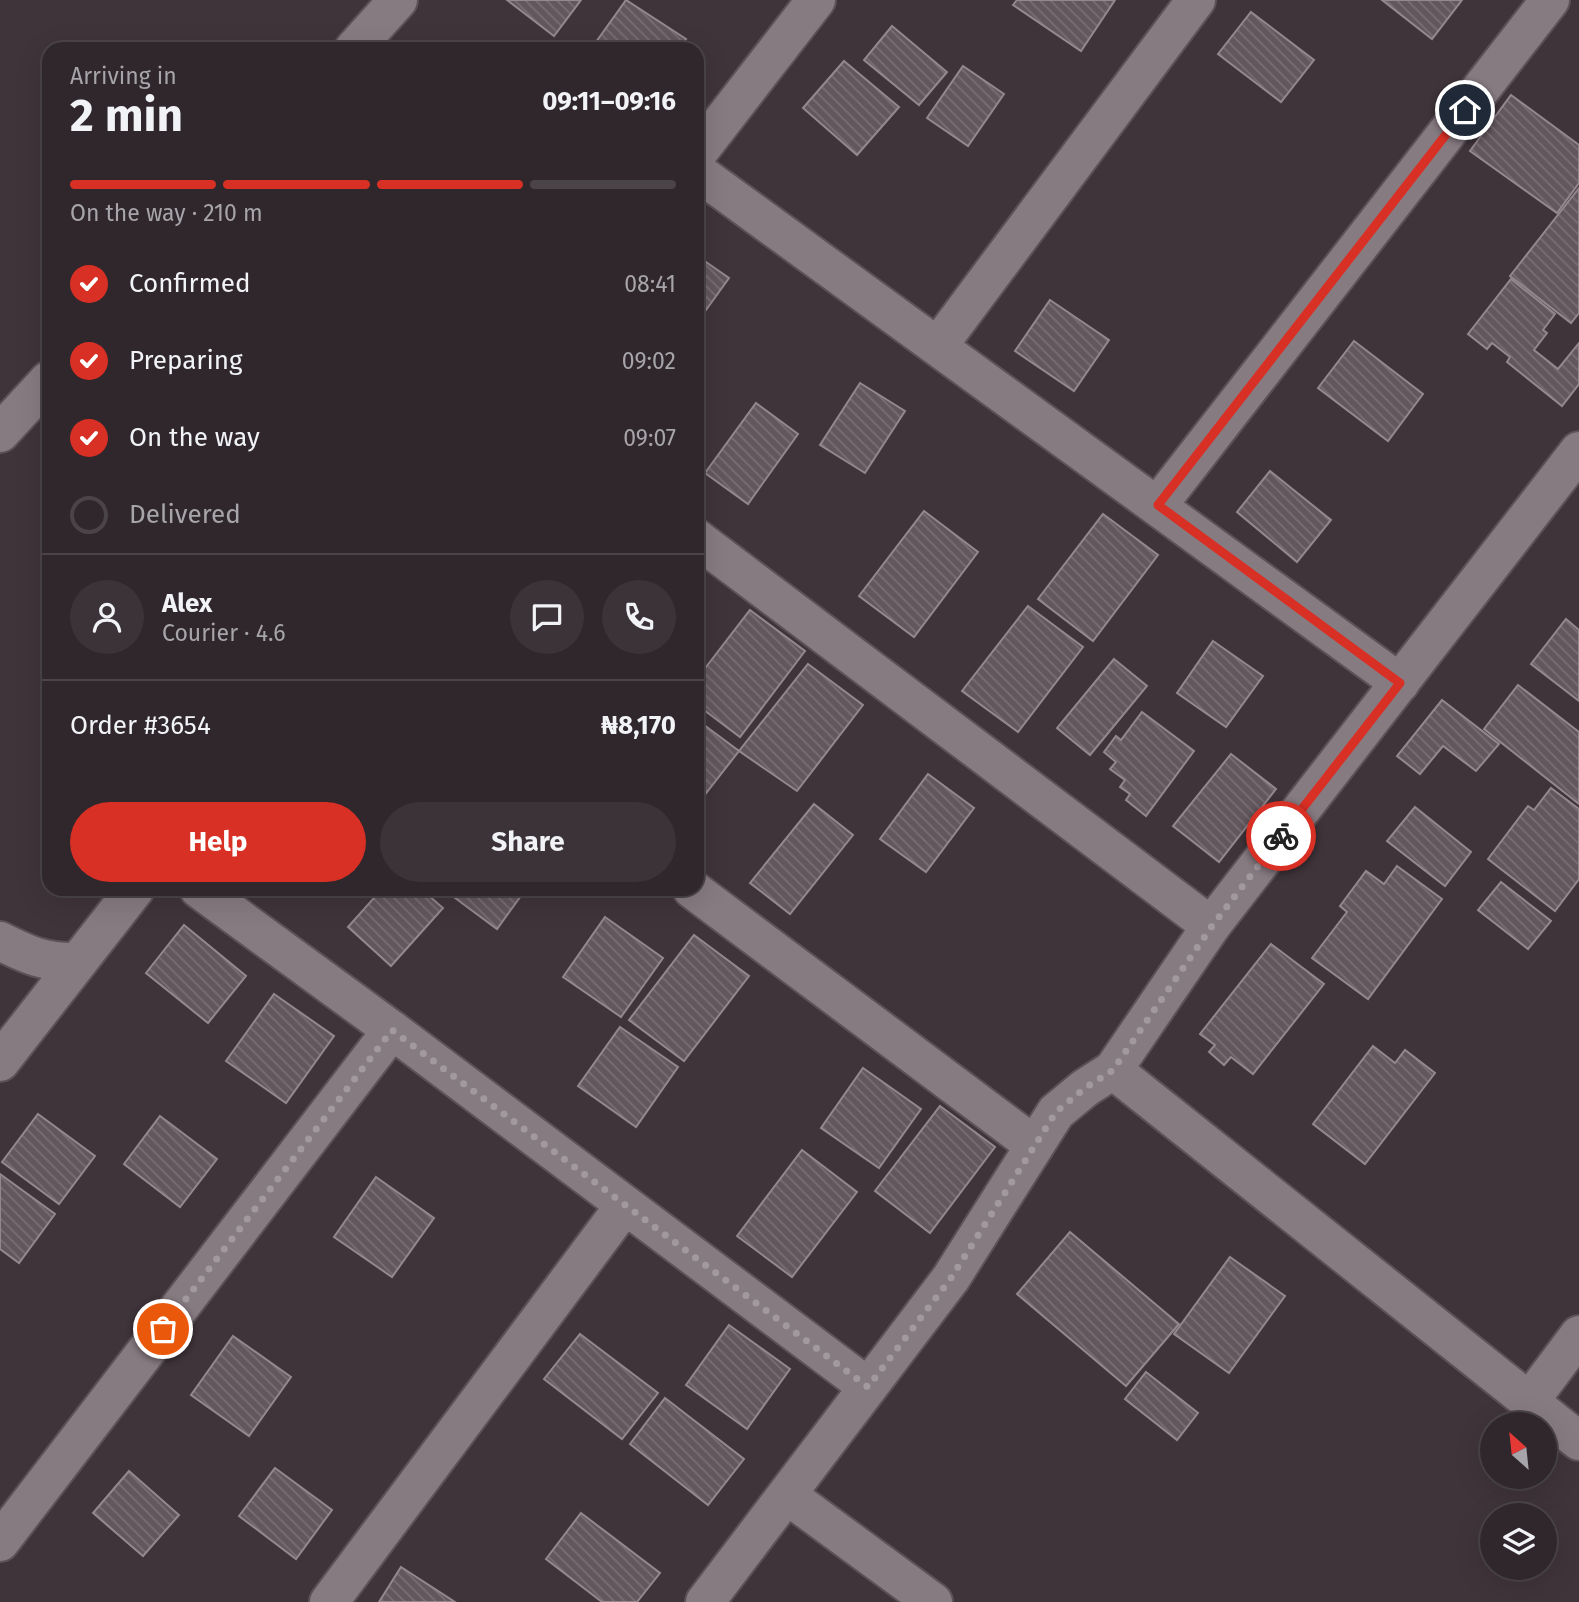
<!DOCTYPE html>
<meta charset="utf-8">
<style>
body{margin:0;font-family:"Fira Sans",sans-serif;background:#3b3338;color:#f1f3f6;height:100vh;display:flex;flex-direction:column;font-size:26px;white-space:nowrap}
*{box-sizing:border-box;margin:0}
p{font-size:23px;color:#a7a5a9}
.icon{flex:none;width:38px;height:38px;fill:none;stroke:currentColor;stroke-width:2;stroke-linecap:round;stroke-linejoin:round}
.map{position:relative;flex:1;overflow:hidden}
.panel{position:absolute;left:42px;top:42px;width:662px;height:854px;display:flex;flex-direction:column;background:#2f272c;border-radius:21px;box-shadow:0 7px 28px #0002,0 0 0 2px #4a4448}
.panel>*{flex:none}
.needle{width:46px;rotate:333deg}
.tools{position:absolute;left:1480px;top:1412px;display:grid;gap:14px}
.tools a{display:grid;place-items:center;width:77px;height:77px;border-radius:50%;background:#2f272c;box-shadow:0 7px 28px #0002,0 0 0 2px #4a4448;font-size:35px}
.pin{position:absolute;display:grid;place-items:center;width:60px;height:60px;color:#fff;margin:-30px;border:4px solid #fff;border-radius:50%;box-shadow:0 2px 7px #0007}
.courier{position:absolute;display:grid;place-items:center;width:70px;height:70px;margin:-35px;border:5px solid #d93025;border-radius:50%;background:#fff;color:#222;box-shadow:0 2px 9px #0007}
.head em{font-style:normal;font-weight:700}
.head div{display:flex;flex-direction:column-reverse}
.head{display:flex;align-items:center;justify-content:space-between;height:119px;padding:0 28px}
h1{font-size:46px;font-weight:700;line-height:52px}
.bar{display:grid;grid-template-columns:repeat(4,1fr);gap:10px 7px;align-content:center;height:84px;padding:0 28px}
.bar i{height:9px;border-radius:5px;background:#4a4448}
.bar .on{background:#d93025}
.bar p{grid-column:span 4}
.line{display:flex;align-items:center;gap:18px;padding:0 28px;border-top:2px solid #4a4448}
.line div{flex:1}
.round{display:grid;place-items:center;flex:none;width:74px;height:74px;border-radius:37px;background:#3b3338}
ol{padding:0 28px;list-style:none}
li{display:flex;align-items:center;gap:21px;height:77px}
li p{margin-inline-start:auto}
li .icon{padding:7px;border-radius:50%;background:#d93025;color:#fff;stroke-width:4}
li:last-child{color:#a7a5a9}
li i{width:38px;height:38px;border:4px solid #4a4448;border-radius:50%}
.primary-button{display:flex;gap:14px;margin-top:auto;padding:14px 28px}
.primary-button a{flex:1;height:80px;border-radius:42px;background:#d93025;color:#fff;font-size:28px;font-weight:700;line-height:80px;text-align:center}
.primary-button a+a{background:#3b3338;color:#f1f3f6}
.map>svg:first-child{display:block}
.building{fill:url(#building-back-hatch);stroke:#94878e;stroke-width:2}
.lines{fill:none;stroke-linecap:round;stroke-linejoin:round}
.minor-casing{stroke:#5b5157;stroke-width:42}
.minor{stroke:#877b82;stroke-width:38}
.done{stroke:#a2999e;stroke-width:7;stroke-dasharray:0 12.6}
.route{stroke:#d93025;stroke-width:9}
</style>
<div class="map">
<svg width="1579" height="1602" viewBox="0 0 1579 1602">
<defs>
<pattern id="building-back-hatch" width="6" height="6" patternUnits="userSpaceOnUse" patternTransform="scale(1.75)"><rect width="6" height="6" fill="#63575e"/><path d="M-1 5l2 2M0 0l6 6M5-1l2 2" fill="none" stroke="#796e74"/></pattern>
</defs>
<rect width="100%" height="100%" fill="#3f343a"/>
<g class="building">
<polygon points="507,0 581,0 554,36"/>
<polygon points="626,0 686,39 679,49 591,49"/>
<polygon points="1017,0 1115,0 1081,51 1013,5"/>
<polygon points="1382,0 1462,0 1432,39"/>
<polygon points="1251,12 1314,60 1281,102 1218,54"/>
<polygon points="892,26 947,72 919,105 864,60"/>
<polygon points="844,61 899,107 857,155 803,108"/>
<polygon points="963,66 1004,94 968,146 927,118"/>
<polygon points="1511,95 1579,145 1579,183 1557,213 1470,151"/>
<polygon points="1579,188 1579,313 1571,323 1510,276"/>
<polygon points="696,255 729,278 696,324"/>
<polygon points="1511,279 1555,314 1543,330 1547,333 1534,350 1558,369 1579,343 1579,384 1562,406 1507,362 1510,357 1492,343 1487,349 1468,334"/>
<polygon points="1050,300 1109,340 1074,391 1015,351"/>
<polygon points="1354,341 1423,394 1388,441 1318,388"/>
<polygon points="860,383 905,411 865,473 820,445"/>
<polygon points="756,403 798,434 748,504 705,473"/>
<polygon points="1270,471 1331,520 1297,562 1237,512"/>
<polygon points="924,511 978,552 914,637 859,596"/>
<polygon points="1103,514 1158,555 1093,641 1038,599"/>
<polygon points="1028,606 1083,647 1018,732 962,691"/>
<polygon points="750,610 805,651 740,737 696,704 696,680"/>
<polygon points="1566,619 1579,630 1579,701 1531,664"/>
<polygon points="1213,641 1263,676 1226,727 1177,693"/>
<polygon points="1114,659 1147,686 1090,755 1057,728"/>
<polygon points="808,664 863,705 797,791 739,751"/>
<polygon points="1518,685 1579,732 1579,804 1484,729"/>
<polygon points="1442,700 1499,744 1476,771 1443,746 1420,774 1397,756"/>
<polygon points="1142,712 1194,751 1146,816 1126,800 1130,794 1120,787 1125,780 1110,769 1116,762 1104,752 1116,736 1121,740"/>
<polygon points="696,719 739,751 696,806"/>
<polygon points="1231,754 1276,789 1219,862 1173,826"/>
<polygon points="928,774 974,808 926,872 880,839"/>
<polygon points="1551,788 1579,809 1579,879 1555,911 1488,859 1528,806 1534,810"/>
<polygon points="814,804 853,835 790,914 750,883"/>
<polygon points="1415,807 1471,852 1445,886 1387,841"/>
<polygon points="1397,866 1442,899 1368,999 1312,958 1347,912 1340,906 1366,871 1384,884"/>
<polygon points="1501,882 1551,921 1528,949 1478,910"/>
<polygon points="382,889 421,889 443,908 391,966 348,927"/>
<polygon points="443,889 526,889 497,929"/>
<polygon points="605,917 663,958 621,1017 563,977"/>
<polygon points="184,925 246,976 208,1023 146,973"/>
<polygon points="694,935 749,976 684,1061 629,1020"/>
<polygon points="1271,944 1324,984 1253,1074 1231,1057 1224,1065 1209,1052 1215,1045 1200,1034"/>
<polygon points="274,994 334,1036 286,1103 226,1061"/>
<polygon points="620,1027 678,1067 636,1127 578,1086"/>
<polygon points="1373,1046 1395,1063 1405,1050 1435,1073 1365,1164 1313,1124"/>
<polygon points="863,1068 921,1109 879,1168 821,1128"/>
<polygon points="940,1106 995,1147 930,1233 875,1191"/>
<polygon points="38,1114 95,1156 59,1204 2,1162"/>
<polygon points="160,1116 217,1159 180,1207 124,1164"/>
<polygon points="802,1150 857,1192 792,1277 737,1236"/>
<polygon points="0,1174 55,1214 19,1263 0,1249"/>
<polygon points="376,1177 434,1218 392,1277 334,1237"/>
<polygon points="1070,1232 1179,1324 1126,1386 1017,1294"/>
<polygon points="1230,1257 1285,1296 1229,1373 1174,1334"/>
<polygon points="729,1325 790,1369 747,1429 686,1385"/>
<polygon points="580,1334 658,1393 622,1439 544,1379"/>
<polygon points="233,1336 291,1377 249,1436 191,1395"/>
<polygon points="1146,1372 1198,1413 1177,1440 1125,1399"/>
<polygon points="665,1398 744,1459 708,1505 630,1444"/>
<polygon points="275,1468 332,1510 296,1559 239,1516"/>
<polygon points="129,1471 179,1515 143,1556 93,1513"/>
<polygon points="581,1513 660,1573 637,1602 602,1602 546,1559"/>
<polygon points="401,1567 455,1602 379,1602"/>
</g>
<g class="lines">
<g class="minor-casing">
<g id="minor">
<polyline points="354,49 398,0"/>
<polyline points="696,155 816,0"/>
<polyline points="696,171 1400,683"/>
<polyline points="938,346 1196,0"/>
<polyline points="0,433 49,380"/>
<polyline points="1158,505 1550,0"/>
<polyline points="696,538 1211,926"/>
<polyline points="199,889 392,1030 868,1387"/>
<polyline points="692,889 1034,1145"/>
<path d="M0 941C28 955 45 963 77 962"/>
<polyline points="0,1062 135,889"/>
<polyline points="1113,1070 1579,1441"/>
<polyline points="1529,1402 1579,1335"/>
<polyline points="787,1495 933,1602"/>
<polyline points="0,1542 392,1030"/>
<polyline points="329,1602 625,1205"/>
<polyline points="705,1602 951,1278 1056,1112 1085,1088 1113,1070 1211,926 1579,451"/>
</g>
</g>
<use href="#minor" class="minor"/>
</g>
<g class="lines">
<polyline class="done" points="163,1329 392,1030 868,1387 951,1278 1056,1112 1085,1088 1113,1070 1212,926 1281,836"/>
<polyline class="route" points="1281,836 1400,683 1158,505 1465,110"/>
</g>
</svg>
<div class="tools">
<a><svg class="needle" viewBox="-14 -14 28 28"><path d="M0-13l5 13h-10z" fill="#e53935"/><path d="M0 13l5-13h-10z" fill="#a7a5a9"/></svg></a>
<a><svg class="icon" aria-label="layers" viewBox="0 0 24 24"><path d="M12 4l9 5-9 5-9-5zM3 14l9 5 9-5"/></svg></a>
</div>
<div class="pin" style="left:163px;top:1329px;background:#ea580c"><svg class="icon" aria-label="bag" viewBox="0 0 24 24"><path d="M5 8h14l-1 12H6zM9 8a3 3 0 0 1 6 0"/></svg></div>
<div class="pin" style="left:1465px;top:110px;background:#1f2937"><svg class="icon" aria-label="home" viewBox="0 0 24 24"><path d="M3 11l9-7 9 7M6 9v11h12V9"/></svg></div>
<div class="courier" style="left:1281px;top:836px"><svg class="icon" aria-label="bike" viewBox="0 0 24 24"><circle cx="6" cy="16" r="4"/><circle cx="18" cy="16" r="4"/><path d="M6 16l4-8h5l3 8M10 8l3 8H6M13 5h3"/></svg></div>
<section class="panel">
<div class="head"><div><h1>2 min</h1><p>Arriving in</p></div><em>09:11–09:16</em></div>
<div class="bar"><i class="on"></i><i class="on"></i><i class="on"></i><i></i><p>On the way · 210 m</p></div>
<ol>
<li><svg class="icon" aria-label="check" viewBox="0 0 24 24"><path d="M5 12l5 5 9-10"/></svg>Confirmed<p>08:41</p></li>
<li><svg class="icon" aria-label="check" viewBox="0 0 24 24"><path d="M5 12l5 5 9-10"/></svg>Preparing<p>09:02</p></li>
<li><svg class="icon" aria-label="check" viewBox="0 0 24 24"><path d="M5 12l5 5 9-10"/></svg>On the way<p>09:07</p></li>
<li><i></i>Delivered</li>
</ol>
<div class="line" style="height:126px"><a class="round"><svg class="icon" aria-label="person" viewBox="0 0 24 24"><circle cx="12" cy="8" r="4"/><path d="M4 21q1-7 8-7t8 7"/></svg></a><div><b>Alex</b><p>Courier · 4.6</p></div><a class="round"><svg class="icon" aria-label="chat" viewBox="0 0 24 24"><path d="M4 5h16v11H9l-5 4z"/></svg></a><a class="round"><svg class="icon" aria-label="phone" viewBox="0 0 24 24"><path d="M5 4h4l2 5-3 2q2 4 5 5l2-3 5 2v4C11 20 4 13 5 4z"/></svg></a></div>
<div class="line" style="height:91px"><div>Order #3654</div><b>₦8,170</b></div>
<div class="primary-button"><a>Help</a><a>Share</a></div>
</section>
</div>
